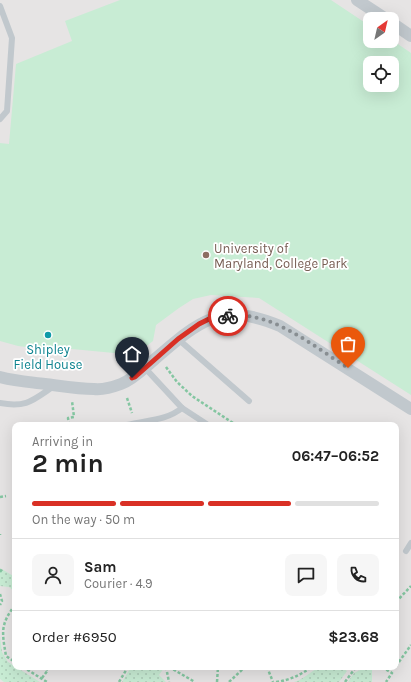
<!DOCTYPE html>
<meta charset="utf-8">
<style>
body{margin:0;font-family:Karla,sans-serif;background:#f6f6f6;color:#222;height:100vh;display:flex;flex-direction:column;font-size:15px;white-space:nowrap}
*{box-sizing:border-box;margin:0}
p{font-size:13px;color:#767676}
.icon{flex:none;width:22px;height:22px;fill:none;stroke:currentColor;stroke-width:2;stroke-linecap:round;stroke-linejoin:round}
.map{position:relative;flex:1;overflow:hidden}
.sheet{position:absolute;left:12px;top:422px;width:387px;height:248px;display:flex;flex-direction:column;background:#fff;border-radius:8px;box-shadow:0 4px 16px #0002}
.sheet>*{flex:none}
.needle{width:26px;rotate:34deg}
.buttons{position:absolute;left:363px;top:12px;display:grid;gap:8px}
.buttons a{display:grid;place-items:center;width:36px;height:36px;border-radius:8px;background:#fff;box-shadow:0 4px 16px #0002;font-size:20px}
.pin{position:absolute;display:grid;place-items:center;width:34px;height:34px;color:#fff;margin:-41px -17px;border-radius:50% 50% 50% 0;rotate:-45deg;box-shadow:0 0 4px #0007}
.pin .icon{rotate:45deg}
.courier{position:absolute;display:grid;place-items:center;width:40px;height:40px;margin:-20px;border:3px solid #d93025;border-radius:50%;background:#fff;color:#222;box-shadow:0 1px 5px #0007}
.headline em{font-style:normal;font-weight:700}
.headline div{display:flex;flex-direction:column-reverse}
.headline{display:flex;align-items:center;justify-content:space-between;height:68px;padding:0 20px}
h1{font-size:26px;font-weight:700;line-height:30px}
.bar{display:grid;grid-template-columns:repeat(4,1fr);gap:6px 4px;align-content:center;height:48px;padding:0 20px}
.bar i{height:5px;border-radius:3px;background:#e0e0e0}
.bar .current{background:#d93025}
.bar p{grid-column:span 4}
.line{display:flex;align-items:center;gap:10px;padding:0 20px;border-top:1px solid #e0e0e0}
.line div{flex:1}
.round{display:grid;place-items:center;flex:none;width:42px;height:42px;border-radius:8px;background:#f6f6f6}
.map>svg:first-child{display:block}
.education{fill:#e6e4e4;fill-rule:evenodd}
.grass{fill:url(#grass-dots)}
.pitch{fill:#c8ecd4;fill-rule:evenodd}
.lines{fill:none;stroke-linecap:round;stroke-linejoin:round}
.path{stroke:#84c6a1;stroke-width:2.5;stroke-dasharray:3 2;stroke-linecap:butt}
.service{stroke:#c1c8cd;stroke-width:6}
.minor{stroke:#c1c8cd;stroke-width:12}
.done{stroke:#888e92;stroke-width:4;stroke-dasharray:0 7.2}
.route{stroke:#d93025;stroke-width:5}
.education-dot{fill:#8d6e63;stroke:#fff;stroke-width:1.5}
.culture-dot{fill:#0f9aa8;stroke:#fff;stroke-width:1.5}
.labels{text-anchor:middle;stroke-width:3.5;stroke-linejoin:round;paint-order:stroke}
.education-label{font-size:13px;fill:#785e54;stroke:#fff;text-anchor:start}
.culture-label{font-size:13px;fill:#0d838f;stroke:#fff}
</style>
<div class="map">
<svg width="411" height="682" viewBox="0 0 411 682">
<defs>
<pattern id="grass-dots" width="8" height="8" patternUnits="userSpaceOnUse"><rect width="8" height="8" fill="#c8ecd4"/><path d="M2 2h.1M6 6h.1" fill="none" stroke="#adccb8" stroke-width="1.8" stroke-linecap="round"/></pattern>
</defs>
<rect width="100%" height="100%" fill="#f5f3f3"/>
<path class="education" d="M0 0H411V682H0ZM370 19H392V41H370ZM370 63H392V85H370ZM15 425H396V667H15Z"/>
<g class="grass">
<polygon points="0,568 15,577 15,592 9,587 0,586"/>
<polygon points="0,636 2,652 8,662 40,682 4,682 0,679"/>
<polygon points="131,667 163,667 164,668 159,675 166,682 122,682"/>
<path d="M320 667H341L347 671 339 682H294C304 679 311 671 320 667Z"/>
<polygon points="366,667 372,670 372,682 348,682 354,673"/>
</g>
<path class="pitch" d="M120 0H331L370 26V41L392 40 411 53V395L259 298 211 295 193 299 179 308 156 325 153 341 135 355 51 347V350L18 346 0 341V143L9 144 16 64 72 41 65 21ZM370 63H392V85H370Z"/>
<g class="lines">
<g class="path">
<polyline points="166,367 177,382 192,396 236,425"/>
<polyline points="127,398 132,413"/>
<polyline points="69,425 68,418 74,417 72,401"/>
<polyline points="15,458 13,462 15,467"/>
<polyline points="0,497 6,496"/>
<polyline points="0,534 0,535"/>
<polyline points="0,572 2,569"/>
<polyline points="0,594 2,601 0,605"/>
<polyline points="396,602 411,586"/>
<path d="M15 605C0 625 2 632 6 656L15 662"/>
<polyline points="396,666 411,645"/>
<polyline points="23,667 47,682"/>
<polyline points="166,667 169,682"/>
<polyline points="169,667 195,682"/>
<polyline points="267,667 273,682"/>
<polyline points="382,667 392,673 386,682"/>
<polyline points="42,678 48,670 43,667"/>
<polyline points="119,682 128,667"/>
<polyline points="217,682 218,667"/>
<polyline points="229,682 245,667"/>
<path d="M276 682C290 680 300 675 312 667"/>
<polyline points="345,682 356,667"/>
</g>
<g class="service">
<polyline points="0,6 12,38 7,111 0,119"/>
<polyline points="178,339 249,401"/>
<polyline points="145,368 182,408 208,425"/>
<path d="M0 403C27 408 33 400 54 386"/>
<path d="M127 425C146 420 166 421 182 408"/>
<polyline points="406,551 411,543"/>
</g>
<g class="minor">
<polyline points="357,0 386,19"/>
<polyline points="392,23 411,36"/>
<path d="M0 377C15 381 30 382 45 384 61 386 78 389 94 389 103 390 113 387 121 384 134 379 144 368 155 359 199 321 221 301 280 326L411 409"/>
</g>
</g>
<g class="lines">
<path class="done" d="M228 316C271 310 313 346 348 368"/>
<polyline class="route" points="132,378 135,377 178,339 199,324 209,319 228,316"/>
</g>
<circle class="education-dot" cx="206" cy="255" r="4"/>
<circle class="culture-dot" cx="48" cy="335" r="4"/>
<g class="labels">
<g class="education-label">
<text x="214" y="253">University of<tspan x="214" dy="15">Maryland, College Park</tspan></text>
</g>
<g class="culture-label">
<text x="48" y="354">Shipley<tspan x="48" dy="15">Field House</tspan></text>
</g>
</g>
</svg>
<div class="buttons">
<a><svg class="needle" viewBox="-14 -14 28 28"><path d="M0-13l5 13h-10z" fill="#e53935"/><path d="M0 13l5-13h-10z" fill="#767676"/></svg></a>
<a><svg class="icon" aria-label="locate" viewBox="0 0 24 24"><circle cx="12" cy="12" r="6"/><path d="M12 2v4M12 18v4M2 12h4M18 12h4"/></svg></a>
</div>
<div class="pin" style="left:348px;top:368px;background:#ea580c"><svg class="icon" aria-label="bag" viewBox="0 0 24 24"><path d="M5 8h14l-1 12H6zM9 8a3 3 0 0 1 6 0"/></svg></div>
<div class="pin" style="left:132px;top:378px;background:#1f2937"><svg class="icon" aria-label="home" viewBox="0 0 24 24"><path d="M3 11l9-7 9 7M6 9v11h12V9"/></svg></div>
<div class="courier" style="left:228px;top:316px"><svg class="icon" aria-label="bike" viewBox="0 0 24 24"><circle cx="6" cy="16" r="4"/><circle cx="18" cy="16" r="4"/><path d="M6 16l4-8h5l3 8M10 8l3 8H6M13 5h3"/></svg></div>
<section class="sheet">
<div class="headline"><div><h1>2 min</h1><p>Arriving in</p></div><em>06:47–06:52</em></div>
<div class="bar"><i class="current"></i><i class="current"></i><i class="current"></i><i></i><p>On the way · 50 m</p></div>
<div class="line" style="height:72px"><a class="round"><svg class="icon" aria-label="person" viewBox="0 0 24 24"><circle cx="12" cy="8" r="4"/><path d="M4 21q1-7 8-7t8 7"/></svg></a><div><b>Sam</b><p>Courier · 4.9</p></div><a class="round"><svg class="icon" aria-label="chat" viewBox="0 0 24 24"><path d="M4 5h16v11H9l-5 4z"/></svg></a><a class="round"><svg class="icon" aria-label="phone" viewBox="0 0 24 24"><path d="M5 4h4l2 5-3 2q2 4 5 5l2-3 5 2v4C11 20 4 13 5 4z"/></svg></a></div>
<div class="line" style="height:52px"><div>Order #6950</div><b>$23.68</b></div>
</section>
</div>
